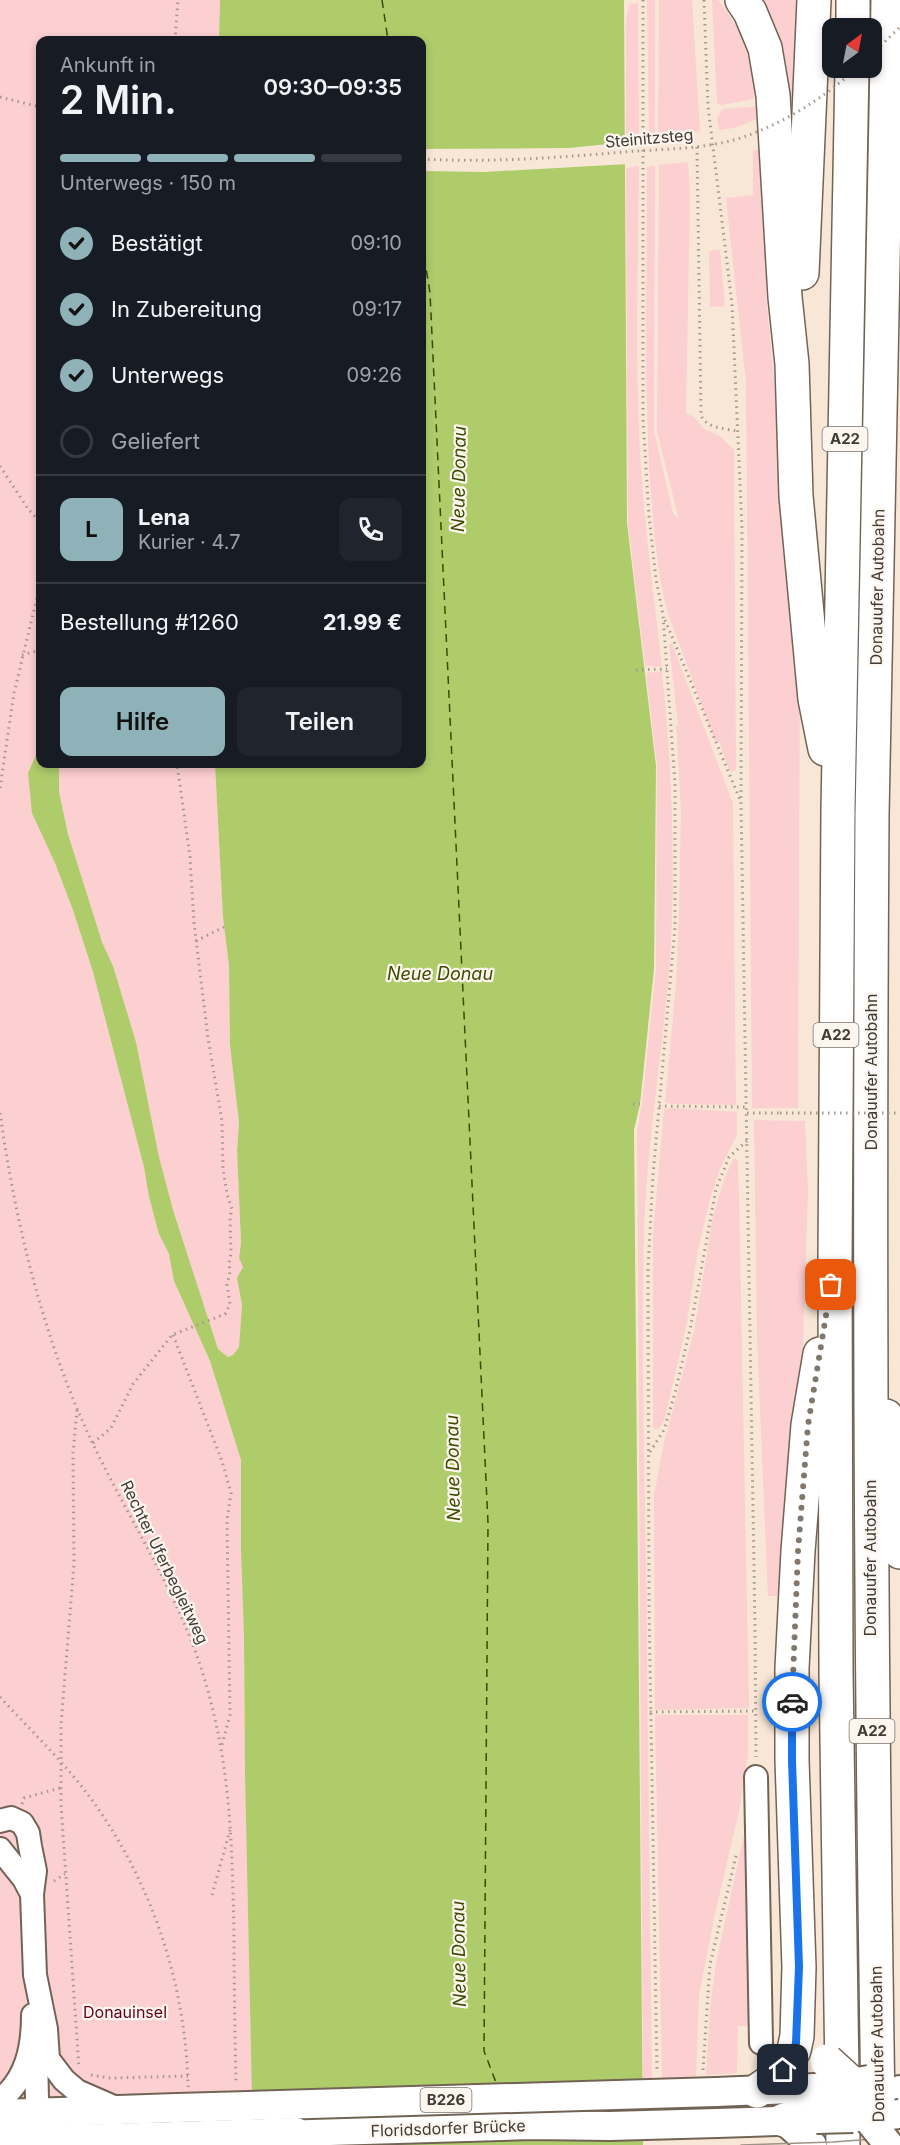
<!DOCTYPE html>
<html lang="de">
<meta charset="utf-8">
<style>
body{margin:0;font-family:Inter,sans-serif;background:#20242c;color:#f1f3f6;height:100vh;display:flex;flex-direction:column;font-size:22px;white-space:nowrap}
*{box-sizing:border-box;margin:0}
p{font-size:20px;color:#9ea1a6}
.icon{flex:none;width:33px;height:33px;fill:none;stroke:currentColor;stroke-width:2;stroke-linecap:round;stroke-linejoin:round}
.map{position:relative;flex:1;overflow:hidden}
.panel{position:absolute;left:36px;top:36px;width:390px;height:732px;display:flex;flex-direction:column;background:#171b24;border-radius:12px;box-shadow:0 3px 9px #0003}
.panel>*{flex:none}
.needle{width:39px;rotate:32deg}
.buttons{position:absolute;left:822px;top:18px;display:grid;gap:12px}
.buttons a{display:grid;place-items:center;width:60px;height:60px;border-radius:12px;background:#171b24;box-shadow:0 3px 9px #0003;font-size:30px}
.pin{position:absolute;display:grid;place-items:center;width:51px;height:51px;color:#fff;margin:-26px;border-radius:12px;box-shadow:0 3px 9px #0006}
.courier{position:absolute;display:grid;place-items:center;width:60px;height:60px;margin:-30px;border:4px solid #1a73e8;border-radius:50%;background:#fff;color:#222;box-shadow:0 2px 8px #0007}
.head em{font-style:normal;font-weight:600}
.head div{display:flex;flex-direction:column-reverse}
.head{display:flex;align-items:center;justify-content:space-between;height:102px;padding:0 24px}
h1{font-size:39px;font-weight:600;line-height:45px}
.bar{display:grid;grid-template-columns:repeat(4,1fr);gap:9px 6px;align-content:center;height:72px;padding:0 24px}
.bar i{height:8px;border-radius:4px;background:#363941}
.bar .on{background:#8eb2b7}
.bar p{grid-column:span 4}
.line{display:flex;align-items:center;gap:15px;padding:0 24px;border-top:2px solid #363941}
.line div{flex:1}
.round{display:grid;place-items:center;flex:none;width:63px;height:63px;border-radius:12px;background:#20242c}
ol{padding:0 24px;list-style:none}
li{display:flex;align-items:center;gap:18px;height:66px}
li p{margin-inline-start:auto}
li .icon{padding:6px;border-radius:50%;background:#8eb2b7;color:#111;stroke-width:4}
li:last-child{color:#9ea1a6}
li i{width:33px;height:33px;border:3px solid #363941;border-radius:50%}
.primary-button{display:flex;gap:12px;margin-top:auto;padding:12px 24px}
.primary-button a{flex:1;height:69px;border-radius:12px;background:#8eb2b7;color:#111;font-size:24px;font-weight:600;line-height:69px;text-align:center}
.primary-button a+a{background:#20242c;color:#f1f3f6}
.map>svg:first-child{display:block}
.green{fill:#fccfd1}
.water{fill:#afcc6b}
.pier{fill:#f8e7d6}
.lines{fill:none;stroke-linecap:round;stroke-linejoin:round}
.ferry{stroke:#3b4c00;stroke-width:1.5;stroke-dasharray:8 6;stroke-linecap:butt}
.minor-casing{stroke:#726455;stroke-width:26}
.major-casing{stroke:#726455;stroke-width:32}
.highway-casing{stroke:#726455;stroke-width:36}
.path{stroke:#a4988c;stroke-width:3;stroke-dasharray:1.5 4.5;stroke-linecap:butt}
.minor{stroke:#fff;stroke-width:22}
.major{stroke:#fff;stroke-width:28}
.highway{stroke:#fff;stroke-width:33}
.tram{stroke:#9f9387;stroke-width:1.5}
.major-bridge-casing{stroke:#726455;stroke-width:32;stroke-linecap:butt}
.highway-bridge-casing{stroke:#726455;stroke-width:36;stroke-linecap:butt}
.path-bridge{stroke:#a4988c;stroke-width:3;stroke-dasharray:1.5 4.5;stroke-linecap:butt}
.major-bridge{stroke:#fff;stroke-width:28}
.highway-bridge{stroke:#fff;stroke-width:33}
.done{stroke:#82776d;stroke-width:6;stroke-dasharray:0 10.8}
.route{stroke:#1a73e8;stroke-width:8}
.labels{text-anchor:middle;stroke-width:4.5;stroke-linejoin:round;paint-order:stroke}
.shield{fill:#fdf6ef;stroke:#7a736d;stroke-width:1.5}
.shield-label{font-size:15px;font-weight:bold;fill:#423b35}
.street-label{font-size:16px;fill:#423b35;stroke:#fdf6ef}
.park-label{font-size:16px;fill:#61001b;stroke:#fdf6ef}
.water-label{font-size:18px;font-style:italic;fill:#3b4c00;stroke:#fdf6ef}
</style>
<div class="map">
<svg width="900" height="2145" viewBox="0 0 900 2145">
<rect width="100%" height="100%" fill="#f8e7d6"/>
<g class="green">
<polygon points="0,0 220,0 219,40 40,40 40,754 36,755 55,863 73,910 93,972 144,1167 149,1197 159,1234 169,1254 174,1281 210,1361 241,1460 241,1551 244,1637 245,1775 253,2145 0,2145"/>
<polygon points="647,0 655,0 655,138 649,139"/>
<polygon points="659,0 692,0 700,131 658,138"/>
<path d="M712 0H718C744 31 750 59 758 98L722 105 717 103Z"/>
<polygon points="756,0 799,0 801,97 785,105"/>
<polygon points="638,3 639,139 626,141 626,21 629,4"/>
<polygon points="761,106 765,116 734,128 719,130 717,119 722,109"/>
<polygon points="768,146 766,294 800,658 798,1108 752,1108 746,383 726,198 753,195 753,151"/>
<polygon points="688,162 690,196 686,413 694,417 704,429 720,436 734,450 736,770 732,772 729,770 720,744 722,743 715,741 667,611 660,579 655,542 649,469 646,376 647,167 655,166 654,431 673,513 679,520 657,431 659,165"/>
<path d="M639 166C638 262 635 358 640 453 644 525 654 596 662 667L645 666 628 523 626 168Z"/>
<polygon points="720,250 725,306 710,307 709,251"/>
<polygon points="669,644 672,644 733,803 736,1105 671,1104 665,1102 676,985 679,912 681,810 676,725 681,726 678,724"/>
<path d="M662 671C672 767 676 865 670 961 663 1051 647 1140 644 1230 641 1341 644 1452 646 1563 648 1736 650 1908 652 2081H643L637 1131 642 1103 656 969 657 766 646 673Z"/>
<polygon points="59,764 215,764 223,917 229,966 230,1045 239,1123 237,1151 241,1243 239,1258 243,1267 237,1279 242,1305 239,1347 233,1355 228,1357 218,1349 173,1210 159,1157 136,1042 113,966 102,942 68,834 59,792"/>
<polygon points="673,1108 737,1112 737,1135 720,1169 710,1199 698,1250 686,1328 664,1421 659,1429 653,1428 653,1235 664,1109"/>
<polygon points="754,1120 805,1121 808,1191 801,1404 780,1596 768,1596 757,1338"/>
<polygon points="734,1158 738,1161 739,1196 749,1708 655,1710 654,1496 664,1442 694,1331 713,1216 725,1177"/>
<polygon points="655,1715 748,1715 748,1755 739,1811 714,1918 699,1996 696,2076 662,2078"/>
<polygon points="747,1821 750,2026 738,2026 737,2073 706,2075 710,2008 716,1963"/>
</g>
<polygon class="water" points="220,0 624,0 627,523 656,766 654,969 640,1104 634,1130 643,2145 253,2145 245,1775 244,1637 241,1551 241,1460 210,1361 174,1281 169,1254 159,1234 149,1197 144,1167 93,972 73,910 55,863 32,813 28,773 36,755 40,754 40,764 59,764 59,792 68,834 102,942 113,966 136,1042 159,1157 173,1210 218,1349 228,1357 233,1355 239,1347 242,1305 237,1278 243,1267 239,1258 241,1243 237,1151 239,1123 230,1045 229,966 223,917 215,764 422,764 422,40 219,40"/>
<polygon class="pier" points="628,142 628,164 484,172 422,171 422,149 569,148"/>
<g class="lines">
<g class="ferry">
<polyline points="382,0 388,40"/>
<polyline points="422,243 430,293 488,1523 484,2051 497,2085"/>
</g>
<g class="minor-casing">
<g id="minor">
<polyline points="756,1777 761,2043"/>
<polyline points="0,1821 11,1818 22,1823 28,1833 30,1846 35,1871 32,1894 35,1975 46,2029 48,2059 64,2080 77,2091 116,2108"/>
<polyline points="0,1849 24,1879 32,1894"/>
<polyline points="36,2052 37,2100 50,2127"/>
<path d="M0 2100C27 2079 33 2047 33 2015"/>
</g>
</g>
<g class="major-casing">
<g id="major">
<polyline points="716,2092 815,2088"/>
<polyline points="878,2100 900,2090"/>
<polyline points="0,2114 177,2108"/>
<polyline points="784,2120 812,2145"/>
<polyline points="717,2123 807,2120"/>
<polyline points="296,2132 531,2125 610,2126"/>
<polyline points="0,2141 177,2136"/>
</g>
</g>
<g class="highway-casing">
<g id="highway">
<polyline points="742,0 750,12 765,48 773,95 785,297 792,364 796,496 815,699 825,749"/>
<polyline points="853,28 853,0"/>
<polyline points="802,273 814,0"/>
<polyline points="886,1416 893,1458 900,1552"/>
<polyline points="757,2091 774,2079 783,2070 794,2050 797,2036 799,1967 792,1760 792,1668 798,1551 808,1425 820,1354"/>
<path d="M878 2107C871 1677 869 1246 872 815 875 544 884 272 888 0"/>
<polyline points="784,2120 815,2111"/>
<polyline points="843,2145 836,1672 835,1261 838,810 852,68"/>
</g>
</g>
<g class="path">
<polyline points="643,0 643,419 649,516 656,579 663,615 675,784 675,927 653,1175 648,1268 649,1605 657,2071"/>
<polyline points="704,0 708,106 732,304 742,528 741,803 755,1628 756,1757"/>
<polyline points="175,40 178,0"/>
<polyline points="0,97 40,107"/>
<path d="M697 147 701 415C706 428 723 428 736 431"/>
<polyline points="0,466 28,509 40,522"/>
<polyline points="665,620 741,802"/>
<polyline points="22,655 40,650"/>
<polyline points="636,670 667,669"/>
<polyline points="0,788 14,693 40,585"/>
<polyline points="196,941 224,927"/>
<polyline points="633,1104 640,1104"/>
<polyline points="659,1106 747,1107"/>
<path d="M0 1113C16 1226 43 1337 91 1440 128 1518 177 1591 203 1674 231 1765 232 1842 234 1936 234 1985 235 2034 236 2083"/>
<polyline points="747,1113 780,1113"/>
<polyline points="173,1335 222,1461 231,1493 227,1520 230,1715 222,1745"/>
<polyline points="77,1410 73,1453 74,1563 61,1725 61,1804 79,2068"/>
<polyline points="93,1443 111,1428 133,1384 172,1335 225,1314 230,1304 227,1285 230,1272 229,1263 231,1254 230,1217 232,1209 227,1194 223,1168 222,1121 208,1038 194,923 190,857 177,764"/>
<polyline points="650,1452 664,1430 675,1393 691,1325 716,1189 729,1157 747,1141"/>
<path d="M0 1697C30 1730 63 1761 89 1796 151 1880 186 1983 188 2087"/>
<polyline points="650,1712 756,1711"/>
<polyline points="22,1804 24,1798 60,1788"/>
<polyline points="54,1881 65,1874"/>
<polyline points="212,1895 230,1830"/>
<polyline points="703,2070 710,1964 737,1852"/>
<polyline points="91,2075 110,2078 188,2076"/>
</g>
<use href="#minor" class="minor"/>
<use href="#major" class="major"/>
<use href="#highway" class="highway"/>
<polyline class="tram" points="741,2145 833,2142 900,2137"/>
<g class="major-bridge-casing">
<g id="major-bridge">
<polyline points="815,2088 869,2080"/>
<polyline points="177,2108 716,2092"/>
<polyline points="867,2118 889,2145"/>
<polyline points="867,2118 900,2114"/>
<polyline points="816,2119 853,2118"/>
<polyline points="610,2126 717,2123"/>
<polyline points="177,2136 296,2132"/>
</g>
</g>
<g class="highway-bridge-casing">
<g id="highway-bridge">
<polyline points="827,2061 851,2083"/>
<polyline points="877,2079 862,2091 878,2100"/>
<polyline points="815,2111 845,2101"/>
</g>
</g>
<g class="path-bridge">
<polyline points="872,54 900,27"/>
<path d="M422 159C493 163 565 157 636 151 671 149 716 148 749 135 789 120 826 96 857 68"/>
<polyline points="780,1113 900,1113"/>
</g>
<use href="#major-bridge" class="major-bridge"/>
<use href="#highway-bridge" class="highway-bridge"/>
</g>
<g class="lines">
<polyline class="done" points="792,1702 798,1551 808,1425 831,1285"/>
<polyline class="route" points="783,2070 790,2060 796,2043 799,1967 792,1760 792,1702"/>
</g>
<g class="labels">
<g class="shield">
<rect x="822.5" y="427" width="45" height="24" rx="4.5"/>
<rect x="813.5" y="1023" width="45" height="24" rx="4.5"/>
<rect x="849.5" y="1719" width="45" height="24" rx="4.5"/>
<rect x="420.5" y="2088" width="51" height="24" rx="4.5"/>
</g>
<g class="shield-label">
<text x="845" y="444">A22</text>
<text x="836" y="1040">A22</text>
<text x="872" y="1736">A22</text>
<text x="446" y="2105">B226</text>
</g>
<g class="street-label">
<text transform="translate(649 138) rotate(-5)" y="6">Steinitzsteg</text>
<text transform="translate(877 587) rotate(-89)" y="6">Donauufer Autobahn</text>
<text transform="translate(871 1072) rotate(-90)" y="6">Donauufer Autobahn</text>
<text transform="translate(870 1558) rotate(-90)" y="6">Donauufer Autobahn</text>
<text transform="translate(165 1562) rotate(64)" y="6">Rechter Uferbegleitweg</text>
<text transform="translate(877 2044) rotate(-91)" y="6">Donauufer Autobahn</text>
<text transform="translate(448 2128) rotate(-2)" y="6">Floridsdorfer Brücke</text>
</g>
<g class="park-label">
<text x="125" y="2018">Donauinsel</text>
</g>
<g class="water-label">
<text transform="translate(459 479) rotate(-89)" y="6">Neue Donau</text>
<text x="440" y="980">Neue Donau</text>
<text transform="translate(453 1468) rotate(-91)" y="6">Neue Donau</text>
<text transform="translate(459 1954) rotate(-91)" y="6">Neue Donau</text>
</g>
</g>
</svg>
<div class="buttons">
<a><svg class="needle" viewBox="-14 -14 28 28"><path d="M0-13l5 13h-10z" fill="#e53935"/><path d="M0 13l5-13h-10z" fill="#9ea1a6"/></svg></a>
</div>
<div class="pin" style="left:831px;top:1285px;background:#ea580c"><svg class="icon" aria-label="bag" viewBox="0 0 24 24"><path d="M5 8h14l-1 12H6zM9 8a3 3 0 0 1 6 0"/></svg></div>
<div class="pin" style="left:783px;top:2070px;background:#1f2937"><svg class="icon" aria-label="home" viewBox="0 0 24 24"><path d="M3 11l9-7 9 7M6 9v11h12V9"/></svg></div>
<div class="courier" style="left:792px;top:1702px"><svg class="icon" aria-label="car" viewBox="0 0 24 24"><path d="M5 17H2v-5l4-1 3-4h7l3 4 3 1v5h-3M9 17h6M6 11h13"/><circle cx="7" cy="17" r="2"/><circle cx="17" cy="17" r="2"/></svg></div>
<section class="panel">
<div class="head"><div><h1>2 Min.</h1><p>Ankunft in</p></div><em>09:30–09:35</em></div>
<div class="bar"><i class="on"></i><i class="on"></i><i class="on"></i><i></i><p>Unterwegs · 150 m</p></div>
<ol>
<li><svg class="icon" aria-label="check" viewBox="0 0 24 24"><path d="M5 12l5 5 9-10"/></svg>Bestätigt<p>09:10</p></li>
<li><svg class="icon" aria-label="check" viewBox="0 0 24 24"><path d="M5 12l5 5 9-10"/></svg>In Zubereitung<p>09:17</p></li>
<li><svg class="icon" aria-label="check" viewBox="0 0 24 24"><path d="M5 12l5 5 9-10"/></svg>Unterwegs<p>09:26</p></li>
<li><i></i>Geliefert</li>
</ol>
<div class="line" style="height:108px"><b class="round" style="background:#8eb2b7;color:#111">L</b><div><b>Lena</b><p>Kurier · 4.7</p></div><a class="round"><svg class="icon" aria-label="phone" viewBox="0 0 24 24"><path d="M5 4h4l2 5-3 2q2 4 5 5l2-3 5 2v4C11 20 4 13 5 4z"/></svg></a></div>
<div class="line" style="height:78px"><div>Bestellung #1260</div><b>21.99 €</b></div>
<div class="primary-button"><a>Hilfe</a><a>Teilen</a></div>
</section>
</div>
